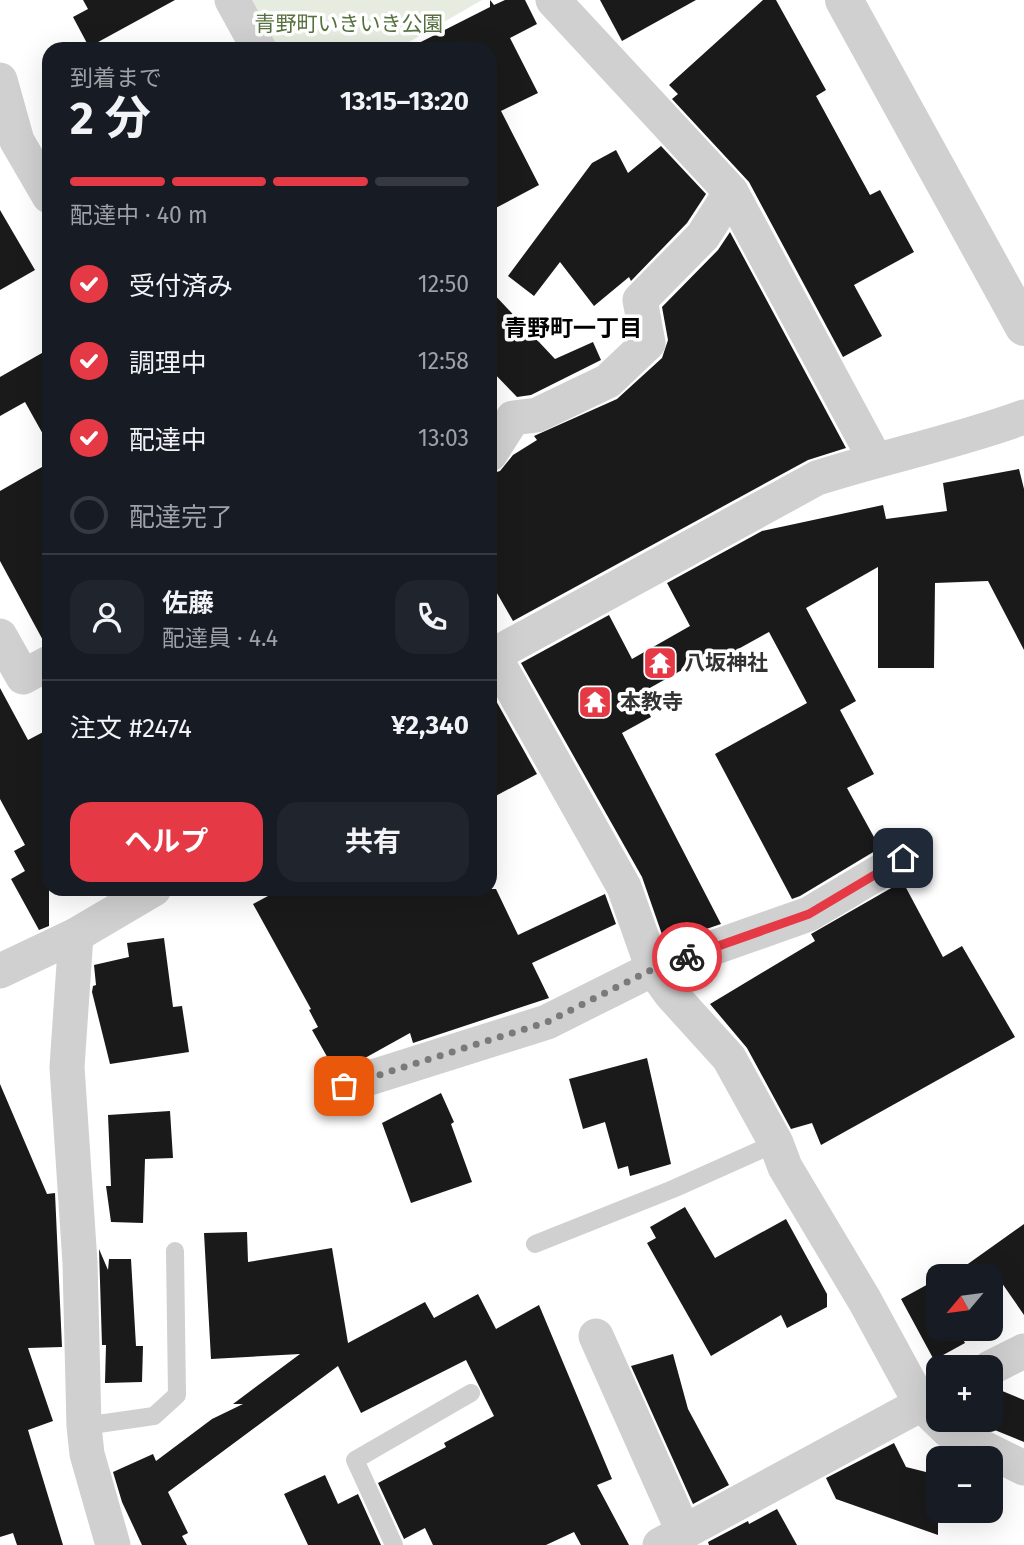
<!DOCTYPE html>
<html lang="ja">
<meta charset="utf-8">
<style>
body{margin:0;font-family:"Fira Sans","Noto Sans JP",sans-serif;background:#20242c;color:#f1f3f6;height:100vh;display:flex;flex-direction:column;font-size:26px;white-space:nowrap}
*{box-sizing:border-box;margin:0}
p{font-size:23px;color:#9ea1a6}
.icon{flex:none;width:38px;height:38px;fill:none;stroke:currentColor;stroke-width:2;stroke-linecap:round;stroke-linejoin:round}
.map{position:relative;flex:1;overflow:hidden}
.details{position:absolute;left:42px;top:42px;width:455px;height:854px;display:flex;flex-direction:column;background:#171b24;border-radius:21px;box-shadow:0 7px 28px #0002}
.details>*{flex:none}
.needle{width:46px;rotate:241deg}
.buttons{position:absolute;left:926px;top:1264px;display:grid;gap:14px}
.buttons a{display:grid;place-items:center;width:77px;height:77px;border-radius:14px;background:#171b24;box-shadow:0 7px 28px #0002;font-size:35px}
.pin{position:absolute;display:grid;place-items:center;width:60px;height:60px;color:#fff;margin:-30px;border-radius:14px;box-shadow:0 4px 10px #0006}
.courier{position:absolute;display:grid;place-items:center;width:70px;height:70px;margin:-35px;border:5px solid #e63946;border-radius:50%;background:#fff;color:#222;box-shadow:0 2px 9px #0007}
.overview em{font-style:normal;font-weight:700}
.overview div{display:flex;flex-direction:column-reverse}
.overview{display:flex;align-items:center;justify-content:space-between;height:119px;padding:0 28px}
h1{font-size:46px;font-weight:700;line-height:52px}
.bar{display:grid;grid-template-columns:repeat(4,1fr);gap:10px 7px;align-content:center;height:84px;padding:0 28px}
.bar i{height:9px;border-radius:5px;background:#363941}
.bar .selected{background:#e63946}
.bar p{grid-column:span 4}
.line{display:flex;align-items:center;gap:18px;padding:0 28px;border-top:2px solid #363941}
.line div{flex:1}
.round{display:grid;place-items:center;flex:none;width:74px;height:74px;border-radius:21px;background:#20242c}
ol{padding:0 28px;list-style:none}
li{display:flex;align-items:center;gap:21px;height:77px}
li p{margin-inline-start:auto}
li .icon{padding:7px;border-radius:50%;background:#e63946;color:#fff;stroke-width:4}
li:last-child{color:#9ea1a6}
li i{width:38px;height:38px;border:4px solid #363941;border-radius:50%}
.button{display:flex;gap:14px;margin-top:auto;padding:14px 28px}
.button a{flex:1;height:80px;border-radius:21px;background:#e63946;color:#fff;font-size:28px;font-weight:700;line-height:80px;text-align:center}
.button a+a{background:#20242c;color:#f1f3f6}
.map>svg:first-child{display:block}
.green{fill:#e6ecdf}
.building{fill:#1a1a1a}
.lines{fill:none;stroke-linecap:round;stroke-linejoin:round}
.service{stroke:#d0d0d0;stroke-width:18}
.minor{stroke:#d0d0d0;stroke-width:35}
.tertiary{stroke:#d0d0d0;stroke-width:38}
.done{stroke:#7a7a7a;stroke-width:7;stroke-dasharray:0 12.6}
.route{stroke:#e63946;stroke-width:9}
.labels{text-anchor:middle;stroke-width:7;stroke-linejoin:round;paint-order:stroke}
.park-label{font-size:21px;fill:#56703f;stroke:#fff}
.poi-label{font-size:21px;font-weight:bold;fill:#333;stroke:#fff;text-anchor:start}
.neighbourhood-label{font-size:23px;font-weight:bold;fill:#000;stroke:#fff}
</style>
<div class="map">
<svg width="1024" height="1545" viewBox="0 0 1024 1545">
<rect width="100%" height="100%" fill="#fff"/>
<polygon class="green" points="244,0 482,0 397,49 272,49"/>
<g class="building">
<polygon points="83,0 175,0 89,47 73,17 88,9"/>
<polygon points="490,0 494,5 505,0 525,0 537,24 510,38 538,93 501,111 539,185 490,211 490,49 407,49 490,7"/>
<polygon points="600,0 696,0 622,41"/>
<polygon points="763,0 776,0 826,90 816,96 870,195 880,190 914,252 854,285 882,336 843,357 749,182 672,99 678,94 669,85"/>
<polygon points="661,146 706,194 687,223 631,281 629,277 594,306 560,262 534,296 508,276 592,163 616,150 628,173"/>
<polygon points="0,210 35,270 0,290"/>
<polygon points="730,232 846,448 808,460 513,621 490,581 490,474 500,471 513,455 537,440 534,436 617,399 662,358 668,340 662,307 718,250"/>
<polygon points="490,290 555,359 593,342 601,360 531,395 517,397 490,369"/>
<polygon points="49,349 49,445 25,402 0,416 0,377"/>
<polygon points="49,463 49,643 45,644 0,561 0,491"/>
<polygon points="1019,469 1024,489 1024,650 988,581 935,583 934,668 878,668 878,567 806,608 856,701 840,710 874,774 847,788 880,848 800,896 792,899 715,754 807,703 769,632 711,664 707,656 639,694 651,717 622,733 721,924 665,943 642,877 521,663 609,615 632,659 690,626 667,583 762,531 883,505 886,519 947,511 943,483"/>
<polygon points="0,688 28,740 49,729 49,926 39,930 11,879 25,871 14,851 25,845 0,799"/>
<polygon points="490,690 537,774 490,799"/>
<polygon points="900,883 904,884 943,957 962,946 1015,1037 821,1145 812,1123 791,1129 747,1048 710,1004 815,941 811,934"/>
<polygon points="281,889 496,889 518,935 605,894 616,924 532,963 549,998 413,1043 410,1033 365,1058 334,1069 312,1030 318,1027 309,1010 311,1009 253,904"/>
<polygon points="164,938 173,1007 182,1006 189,1052 110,1064 92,992 93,986 96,985 94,965 129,957 127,943"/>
<polygon points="647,1058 671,1164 630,1176 628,1166 618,1169 605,1122 583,1129 569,1079"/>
<polygon points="0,1084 47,1194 55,1193 62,1347 28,1348 53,1421 28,1430 63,1545 17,1545 13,1533 0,1537"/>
<polygon points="441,1093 454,1122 451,1124 472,1182 411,1203 382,1123"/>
<polygon points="170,1111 173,1158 145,1159 143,1223 111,1222 106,1186 111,1186 108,1115"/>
<polygon points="685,1207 715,1258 786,1219 827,1294 827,1307 787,1328 781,1315 711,1356 647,1243 656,1238 650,1227"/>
<polygon points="1024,1224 1024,1315 997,1276 951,1276"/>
<polygon points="247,1232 248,1262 332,1248 348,1343 425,1302 434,1318 478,1294 496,1329 539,1305 612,1479 597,1485 629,1545 581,1545 574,1532 546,1545 433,1545 425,1528 404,1539 378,1483 446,1447 444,1443 494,1416 466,1360 361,1413 338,1366 168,1492 188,1533 182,1536 187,1545 142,1545 122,1502 113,1472 153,1454 156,1461 212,1419 243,1404 233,1404 300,1354 211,1359 204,1233"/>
<polygon points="99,1249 108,1270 109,1259 131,1259 136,1346 143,1346 142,1382 105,1383 106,1345 102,1345"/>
<polygon points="932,1282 938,1293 938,1328 957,1328 965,1343 934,1360 901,1299"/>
<polygon points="673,1354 688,1409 729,1485 693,1504 631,1366"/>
<polygon points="995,1388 1024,1400 1024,1442 980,1424 982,1419 990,1419 990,1399"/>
<polygon points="894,1443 906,1467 938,1475 938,1535 836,1499 826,1478"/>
<polygon points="325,1475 338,1504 358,1494 381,1545 308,1545 284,1494"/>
<polygon points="777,1509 797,1545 709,1545 708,1542 748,1521 749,1524"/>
</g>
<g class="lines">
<g class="service">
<polyline points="535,1244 673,1189 776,1143"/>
<polyline points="84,1426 154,1416 177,1395 175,1251"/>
<polyline points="394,1545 355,1460 471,1393"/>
</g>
<g class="minor">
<polyline points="232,0 259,49"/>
<polyline points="553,0 731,192 875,459"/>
<polyline points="0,80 17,141 49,196"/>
<polyline points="490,454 513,418 537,415 608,381 648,343 640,300 703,236 731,192"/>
<polyline points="0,636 23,677 49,663"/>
<polyline points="490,649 624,887 653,969 671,994 729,1058 776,1143 785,1167 865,1301 921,1404 949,1431 1024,1468"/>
<path d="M490 657 817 478C886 456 956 442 1024 417"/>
<polyline points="76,935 67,1067 80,1263 84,1426 87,1454 113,1545"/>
<polyline points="0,971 76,935 154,889"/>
<polyline points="344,1086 547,1022 653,969 809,914 903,858"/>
<polyline points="596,1336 684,1533"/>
<polyline points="990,1368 1024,1351"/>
<polyline points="660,1545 938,1395"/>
</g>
<polyline class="tertiary" points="844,0 1024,327"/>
</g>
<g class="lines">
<polyline class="done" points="344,1086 547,1022 653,969 687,957"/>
<polyline class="route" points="687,957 809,914 903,858"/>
</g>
<defs>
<g id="temple-square" transform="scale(1.75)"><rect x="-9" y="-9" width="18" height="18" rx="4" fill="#e63946" stroke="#fff"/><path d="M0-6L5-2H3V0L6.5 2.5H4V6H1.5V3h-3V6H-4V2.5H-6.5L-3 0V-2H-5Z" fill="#fff"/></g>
</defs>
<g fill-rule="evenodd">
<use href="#temple-square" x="660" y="663"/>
<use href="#temple-square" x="595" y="702"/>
</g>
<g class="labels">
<g class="park-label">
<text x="349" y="31">青野町いきいき公園</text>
</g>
<g class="poi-label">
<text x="684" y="670">八坂神社</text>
<text x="620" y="709">本教寺</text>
</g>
<g class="neighbourhood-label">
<text x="573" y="336">青野町一丁目</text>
</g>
</g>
</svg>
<div class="buttons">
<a><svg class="needle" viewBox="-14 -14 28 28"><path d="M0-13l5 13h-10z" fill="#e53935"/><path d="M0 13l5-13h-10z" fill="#9ea1a6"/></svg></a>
<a>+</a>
<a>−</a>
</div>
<div class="pin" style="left:344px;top:1086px;background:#ea580c"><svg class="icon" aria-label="bag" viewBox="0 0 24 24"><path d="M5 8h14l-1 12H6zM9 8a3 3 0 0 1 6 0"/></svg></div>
<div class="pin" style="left:903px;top:858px;background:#1f2937"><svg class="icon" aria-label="home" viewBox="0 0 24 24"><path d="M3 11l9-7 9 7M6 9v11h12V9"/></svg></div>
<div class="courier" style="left:687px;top:957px"><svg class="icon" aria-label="bike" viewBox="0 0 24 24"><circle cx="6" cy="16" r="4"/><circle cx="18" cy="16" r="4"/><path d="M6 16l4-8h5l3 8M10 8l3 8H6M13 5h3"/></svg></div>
<section class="details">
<div class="overview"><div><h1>2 分</h1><p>到着まで</p></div><em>13:15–13:20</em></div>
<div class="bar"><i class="selected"></i><i class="selected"></i><i class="selected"></i><i></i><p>配達中 · 40 m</p></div>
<ol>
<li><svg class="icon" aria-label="check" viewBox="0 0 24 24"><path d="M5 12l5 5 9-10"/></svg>受付済み<p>12:50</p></li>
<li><svg class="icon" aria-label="check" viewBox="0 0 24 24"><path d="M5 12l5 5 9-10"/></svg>調理中<p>12:58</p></li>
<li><svg class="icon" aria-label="check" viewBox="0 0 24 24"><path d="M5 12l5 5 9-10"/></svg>配達中<p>13:03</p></li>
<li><i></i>配達完了</li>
</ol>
<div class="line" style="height:126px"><a class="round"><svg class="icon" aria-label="person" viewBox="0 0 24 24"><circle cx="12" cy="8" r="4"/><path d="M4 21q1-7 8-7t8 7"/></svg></a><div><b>佐藤</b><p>配達員 · 4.4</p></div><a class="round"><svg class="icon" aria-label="phone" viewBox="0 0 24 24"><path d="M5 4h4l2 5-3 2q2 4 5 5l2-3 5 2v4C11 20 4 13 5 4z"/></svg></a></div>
<div class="line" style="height:91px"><div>注文 #2474</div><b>¥2,340</b></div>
<div class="button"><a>ヘルプ</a><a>共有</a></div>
</section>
</div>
